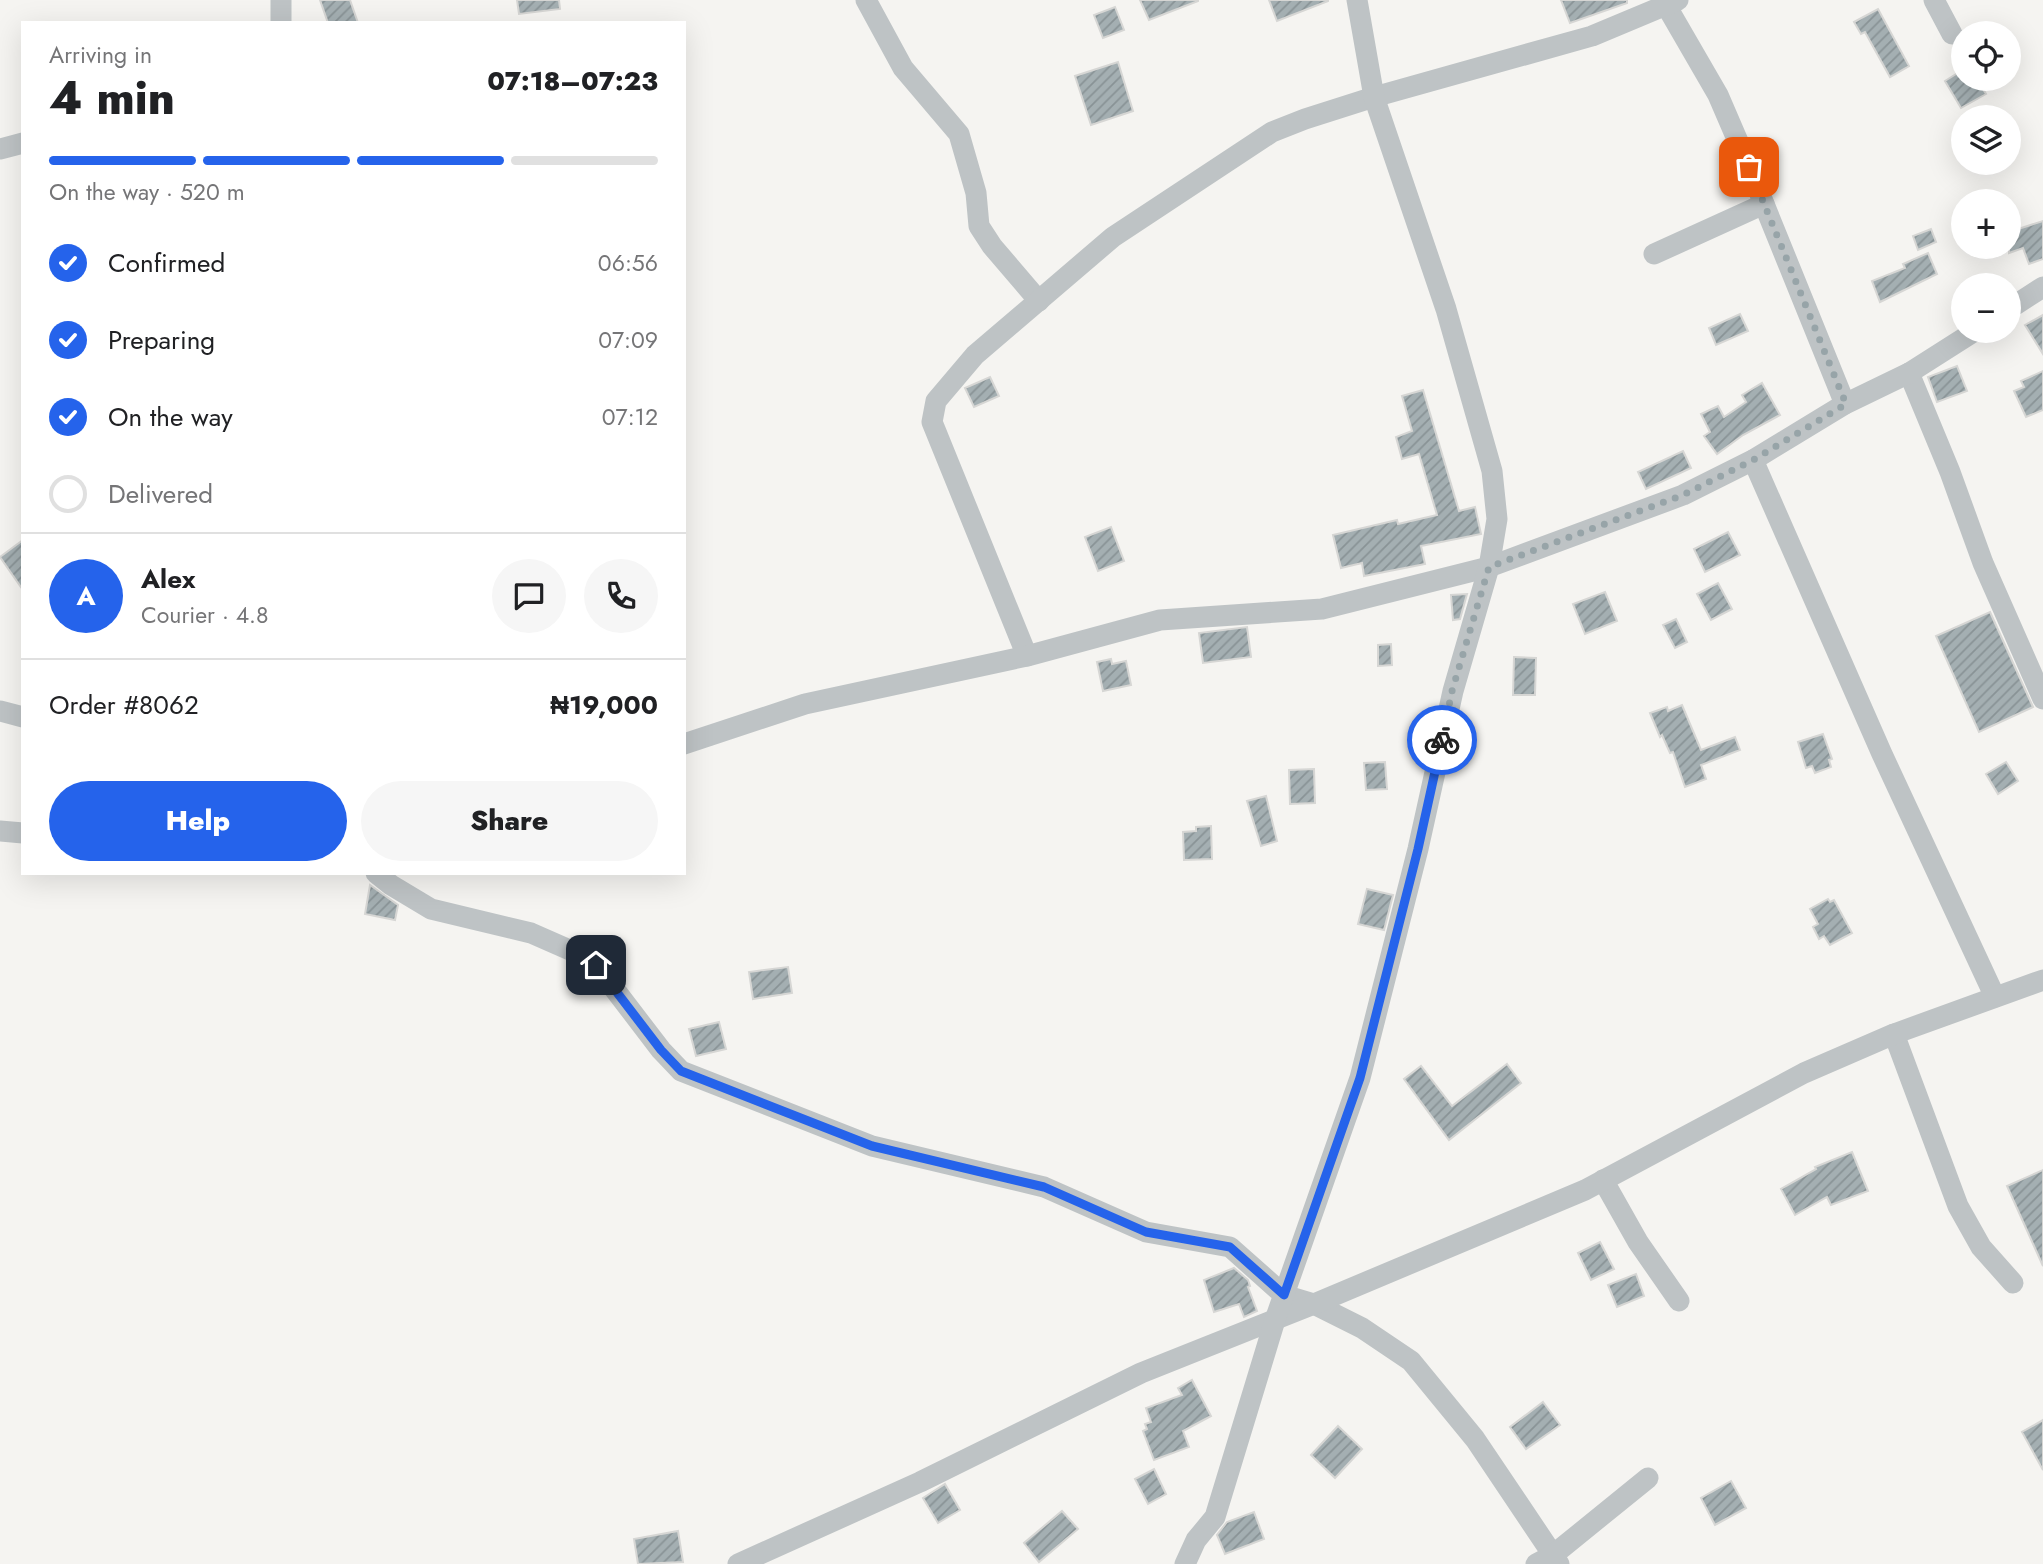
<!DOCTYPE html>
<meta charset="utf-8">
<style>
body{margin:0;font-family:Jost,sans-serif;background:#f6f6f6;color:#202124;height:100vh;display:flex;flex-direction:column;font-size:26px;white-space:nowrap}
*{box-sizing:border-box;margin:0}
p{font-size:23px;color:#757577}
.icon{flex:none;width:38px;height:38px;fill:none;stroke:currentColor;stroke-width:2;stroke-linecap:round;stroke-linejoin:round}
.map{position:relative;flex:1;overflow:hidden}
.details{position:absolute;left:21px;top:21px;width:665px;height:854px;display:flex;flex-direction:column;background:#fff;border-radius:0px;box-shadow:0 7px 28px #0002}
.details>*{flex:none}
.fabs{position:absolute;left:1951px;top:21px;display:grid;gap:14px}
.fabs a{display:grid;place-items:center;width:70px;height:70px;border-radius:50%;background:#fff;box-shadow:0 7px 28px #0002;font-size:35px}
.pin{position:absolute;display:grid;place-items:center;width:60px;height:60px;color:#fff;margin:-30px;border-radius:14px;box-shadow:0 4px 10px #0006}
.courier{position:absolute;display:grid;place-items:center;width:70px;height:70px;margin:-35px;border:5px solid #2563eb;border-radius:50%;background:#fff;color:#222;box-shadow:0 2px 9px #0007}
.headline em{font-style:normal;font-weight:800}
.headline div{display:flex;flex-direction:column-reverse}
.headline{display:flex;align-items:center;justify-content:space-between;height:119px;padding:0 28px}
h1{font-size:46px;font-weight:800;line-height:52px}
.bar{display:grid;grid-template-columns:repeat(4,1fr);gap:10px 7px;align-content:center;height:84px;padding:0 28px}
.bar i{height:9px;border-radius:5px;background:#e0e0e0}
.bar .on{background:#2563eb}
.bar p{grid-column:span 4}
.line{display:flex;align-items:center;gap:18px;padding:0 28px;border-top:2px solid #e0e0e0}
.line div{flex:1}
.round{display:grid;place-items:center;flex:none;width:74px;height:74px;border-radius:37px;background:#f6f6f6}
ol{padding:0 28px;list-style:none}
li{display:flex;align-items:center;gap:21px;height:77px}
li p{margin-inline-start:auto}
li .icon{padding:7px;border-radius:50%;background:#2563eb;color:#fff;stroke-width:4}
li:last-child{color:#757577}
li i{width:38px;height:38px;border:4px solid #e0e0e0;border-radius:50%}
.primary-button{display:flex;gap:14px;margin-top:auto;padding:14px 28px}
.primary-button a{flex:1;height:80px;border-radius:42px;background:#2563eb;color:#fff;font-size:28px;font-weight:800;line-height:80px;text-align:center}
.primary-button a+a{background:#f6f6f6;color:#202124}
.map>svg:first-child{display:block}
.building{fill:url(#building-hatch);stroke:#d6d6d4;stroke-width:2}
.lines{fill:none;stroke-linecap:round;stroke-linejoin:round}
.minor{stroke:#bec3c5;stroke-width:21}
.done{stroke:#97a4a8;stroke-width:7;stroke-dasharray:0 12.6}
.route{stroke:#2563eb;stroke-width:9}
</style>
<div class="map">
<svg width="2043" height="1564" viewBox="0 0 2043 1564">
<defs>
<pattern id="building-hatch" width="6" height="6" patternUnits="userSpaceOnUse" patternTransform="scale(1.75)"><rect width="6" height="6" fill="#a4afb2"/><path d="M-1 1l2-2M0 6l6-6M5 7l2-2" fill="none" stroke="#899396"/></pattern>
</defs>
<rect width="100%" height="100%" fill="#f5f4f1"/>
<g class="building">
<polygon points="320,0 350,0 358,23 328,23"/>
<polygon points="517,0 559,0 560,9 519,14"/>
<polygon points="1140,0 1198,0 1198,1 1149,20"/>
<polygon points="1269,0 1328,0 1328,1 1277,21"/>
<polygon points="1561,0 1627,0 1627,3 1570,23"/>
<polygon points="1115,7 1124,30 1103,38 1094,15"/>
<polygon points="1878,9 1909,66 1890,77 1865,32 1861,34 1854,22"/>
<polygon points="1118,62 1133,111 1091,125 1075,76"/>
<polygon points="1964,69 1964,79 1977,79 1986,94 1961,108 1945,81"/>
<polygon points="2043,221 2043,259 2029,264 2023,248 2009,253 2009,232"/>
<polygon points="1931,229 1936,242 1918,250 1913,236"/>
<polygon points="1928,253 1937,274 1880,302 1872,281 1905,268 1903,264"/>
<polygon points="1740,314 1748,331 1716,345 1709,328"/>
<polygon points="2043,315 2043,354 2025,325"/>
<polygon points="1957,366 1967,391 1937,402 1928,377"/>
<polygon points="2043,371 2043,410 2026,417 2014,391 2024,387 2021,381"/>
<polygon points="990,377 999,396 974,407 965,388"/>
<polygon points="1762,383 1780,415 1743,435 1717,454 1704,436 1710,432 1701,414 1718,406 1724,417 1746,402 1742,395"/>
<polygon points="1423,390 1459,511 1475,507 1481,534 1421,546 1425,564 1364,576 1362,563 1341,568 1333,535 1397,520 1398,524 1437,515 1419,454 1402,459 1396,437 1412,431 1402,396"/>
<polygon points="1683,451 1691,468 1646,489 1638,472"/>
<polygon points="1111,527 1124,561 1098,571 1085,537"/>
<polygon points="1728,532 1740,555 1705,572 1694,549"/>
<polygon points="23,540 23,590 0,557"/>
<polygon points="1718,583 1732,609 1711,620 1697,594"/>
<polygon points="1605,592 1617,621 1585,634 1573,604"/>
<polygon points="1467,594 1460,619 1453,620 1451,595"/>
<polygon points="1990,612 2033,707 1979,732 1936,636"/>
<polygon points="1676,619 1687,642 1675,648 1663,625"/>
<polygon points="1247,627 1251,657 1203,663 1199,633"/>
<polygon points="1391,644 1392,665 1378,666 1378,645"/>
<polygon points="1514,657 1536,658 1535,695 1513,695"/>
<polygon points="1111,659 1112,664 1126,661 1131,685 1103,691 1097,662"/>
<polygon points="1682,705 1701,750 1735,737 1740,750 1701,765 1706,779 1685,787 1673,752 1670,753 1662,735 1660,737 1650,713 1667,707 1668,711"/>
<polygon points="1823,734 1832,759 1829,760 1831,767 1815,773 1812,766 1806,768 1798,742"/>
<polygon points="1385,762 1387,789 1366,790 1364,763"/>
<polygon points="2006,762 2018,781 1998,794 1986,774"/>
<polygon points="1314,769 1315,803 1290,804 1289,770"/>
<polygon points="1266,796 1277,841 1261,846 1247,801"/>
<polygon points="1211,826 1212,859 1184,860 1183,832 1196,831 1196,827"/>
<polygon points="370,885 398,905 395,920 365,914"/>
<polygon points="1367,889 1393,895 1384,930 1358,924"/>
<polygon points="1828,899 1830,902 1834,900 1852,933 1830,945 1824,936 1819,939 1813,927 1818,924 1810,909"/>
<polygon points="788,967 792,993 753,999 749,972"/>
<polygon points="719,1022 726,1049 696,1056 689,1029"/>
<polygon points="1507,1064 1521,1083 1449,1140 1404,1079 1421,1066 1452,1106"/>
<polygon points="1852,1152 1868,1191 1831,1205 1827,1197 1795,1215 1781,1189 1816,1169 1815,1167"/>
<polygon points="2043,1170 2043,1266 2007,1186"/>
<polygon points="1600,1242 1614,1269 1591,1280 1578,1253"/>
<polygon points="1234,1268 1248,1280 1250,1286 1248,1287 1257,1311 1244,1317 1239,1304 1214,1312 1204,1280"/>
<polygon points="1636,1274 1644,1296 1617,1307 1608,1285"/>
<polygon points="1192,1380 1211,1416 1183,1431 1189,1447 1154,1460 1143,1431 1147,1429 1145,1424 1151,1422 1146,1408 1182,1395 1178,1388"/>
<polygon points="1543,1402 1560,1425 1526,1449 1510,1427"/>
<polygon points="2043,1420 2043,1470 2022,1432"/>
<polygon points="1338,1426 1362,1449 1335,1478 1311,1455"/>
<polygon points="1154,1469 1166,1494 1148,1504 1135,1479"/>
<polygon points="1731,1481 1746,1508 1715,1525 1701,1498"/>
<polygon points="945,1484 960,1510 938,1523 923,1498"/>
<polygon points="1062,1511 1078,1529 1039,1562 1024,1543"/>
<polygon points="1254,1512 1264,1539 1225,1554 1217,1535 1227,1522"/>
<polygon points="678,1531 683,1562 638,1564 634,1539"/>
</g>
<g class="lines">
<g class="minor">
<polyline points="281,0 281,23"/>
<polyline points="866,0 903,68 959,134 976,193 979,226 992,246 1039,301"/>
<polyline points="1663,0 1718,95 1749,167 1845,404"/>
<polyline points="1934,0 1952,34"/>
<polyline points="0,149 23,143"/>
<polyline points="1654,254 1764,204"/>
<polyline points="2009,309 2043,287"/>
<polyline points="1909,373 1950,472 1983,563 2043,699"/>
<polyline points="1753,460 1882,754 1995,997"/>
<polyline points="1027,656 932,422 936,401 975,355 1113,237 1272,132 1305,119 1374,97 1592,36 1678,0"/>
<polyline points="0,711 23,717"/>
<polyline points="684,744 805,704 1027,656 1160,620 1322,609 1489,567 1683,495 1753,460 1845,404 1909,373 1975,331"/>
<polyline points="0,831 23,833"/>
<polyline points="376,873 391,885 431,909 531,933 572,951 596,965 661,1050 681,1071 872,1146 1044,1187 1146,1232 1230,1247 1284,1295 1314,1304 1362,1328 1411,1361 1475,1439 1559,1564"/>
<polyline points="1894,1034 1958,1206 1981,1247 2013,1283"/>
<polyline points="1603,1180 1638,1242 1679,1301"/>
<polyline points="738,1564 920,1482 1141,1373 1314,1304 1585,1190 1804,1073 1894,1034 2043,980"/>
<polyline points="1185,1564 1196,1540 1215,1517 1275,1320 1360,1078 1418,849 1453,691 1489,567 1497,519 1492,471 1446,309 1374,97 1357,0"/>
<polyline points="1536,1564 1553,1555 1648,1478"/>
</g>
</g>
<g class="lines">
<polyline class="done" points="1442,740 1452,691 1489,567 1683,495 1753,460 1846,404 1749,167"/>
<polyline class="route" points="596,965 661,1050 681,1071 872,1146 1044,1187 1146,1232 1230,1247 1284,1295 1360,1078 1418,849 1442,740"/>
</g>
</svg>
<div class="fabs">
<a><svg class="icon" aria-label="locate" viewBox="0 0 24 24"><circle cx="12" cy="12" r="6"/><path d="M12 2v4M12 18v4M2 12h4M18 12h4"/></svg></a>
<a><svg class="icon" aria-label="layers" viewBox="0 0 24 24"><path d="M12 4l9 5-9 5-9-5zM3 14l9 5 9-5"/></svg></a>
<a>+</a>
<a>−</a>
</div>
<div class="pin" style="left:1749px;top:167px;background:#ea580c"><svg class="icon" aria-label="bag" viewBox="0 0 24 24"><path d="M5 8h14l-1 12H6zM9 8a3 3 0 0 1 6 0"/></svg></div>
<div class="pin" style="left:596px;top:965px;background:#1f2937"><svg class="icon" aria-label="home" viewBox="0 0 24 24"><path d="M3 11l9-7 9 7M6 9v11h12V9"/></svg></div>
<div class="courier" style="left:1442px;top:740px"><svg class="icon" aria-label="bike" viewBox="0 0 24 24"><circle cx="6" cy="16" r="4"/><circle cx="18" cy="16" r="4"/><path d="M6 16l4-8h5l3 8M10 8l3 8H6M13 5h3"/></svg></div>
<section class="details">
<div class="headline"><div><h1>4 min</h1><p>Arriving in</p></div><em>07:18–07:23</em></div>
<div class="bar"><i class="on"></i><i class="on"></i><i class="on"></i><i></i><p>On the way · 520 m</p></div>
<ol>
<li><svg class="icon" aria-label="check" viewBox="0 0 24 24"><path d="M5 12l5 5 9-10"/></svg>Confirmed<p>06:56</p></li>
<li><svg class="icon" aria-label="check" viewBox="0 0 24 24"><path d="M5 12l5 5 9-10"/></svg>Preparing<p>07:09</p></li>
<li><svg class="icon" aria-label="check" viewBox="0 0 24 24"><path d="M5 12l5 5 9-10"/></svg>On the way<p>07:12</p></li>
<li><i></i>Delivered</li>
</ol>
<div class="line" style="height:126px"><b class="round" style="background:#2563eb;color:#fff">A</b><div><b>Alex</b><p>Courier · 4.8</p></div><a class="round"><svg class="icon" aria-label="chat" viewBox="0 0 24 24"><path d="M4 5h16v11H9l-5 4z"/></svg></a><a class="round"><svg class="icon" aria-label="phone" viewBox="0 0 24 24"><path d="M5 4h4l2 5-3 2q2 4 5 5l2-3 5 2v4C11 20 4 13 5 4z"/></svg></a></div>
<div class="line" style="height:91px"><div>Order #8062</div><b>₦19,000</b></div>
<div class="primary-button"><a>Help</a><a>Share</a></div>
</section>
</div>
